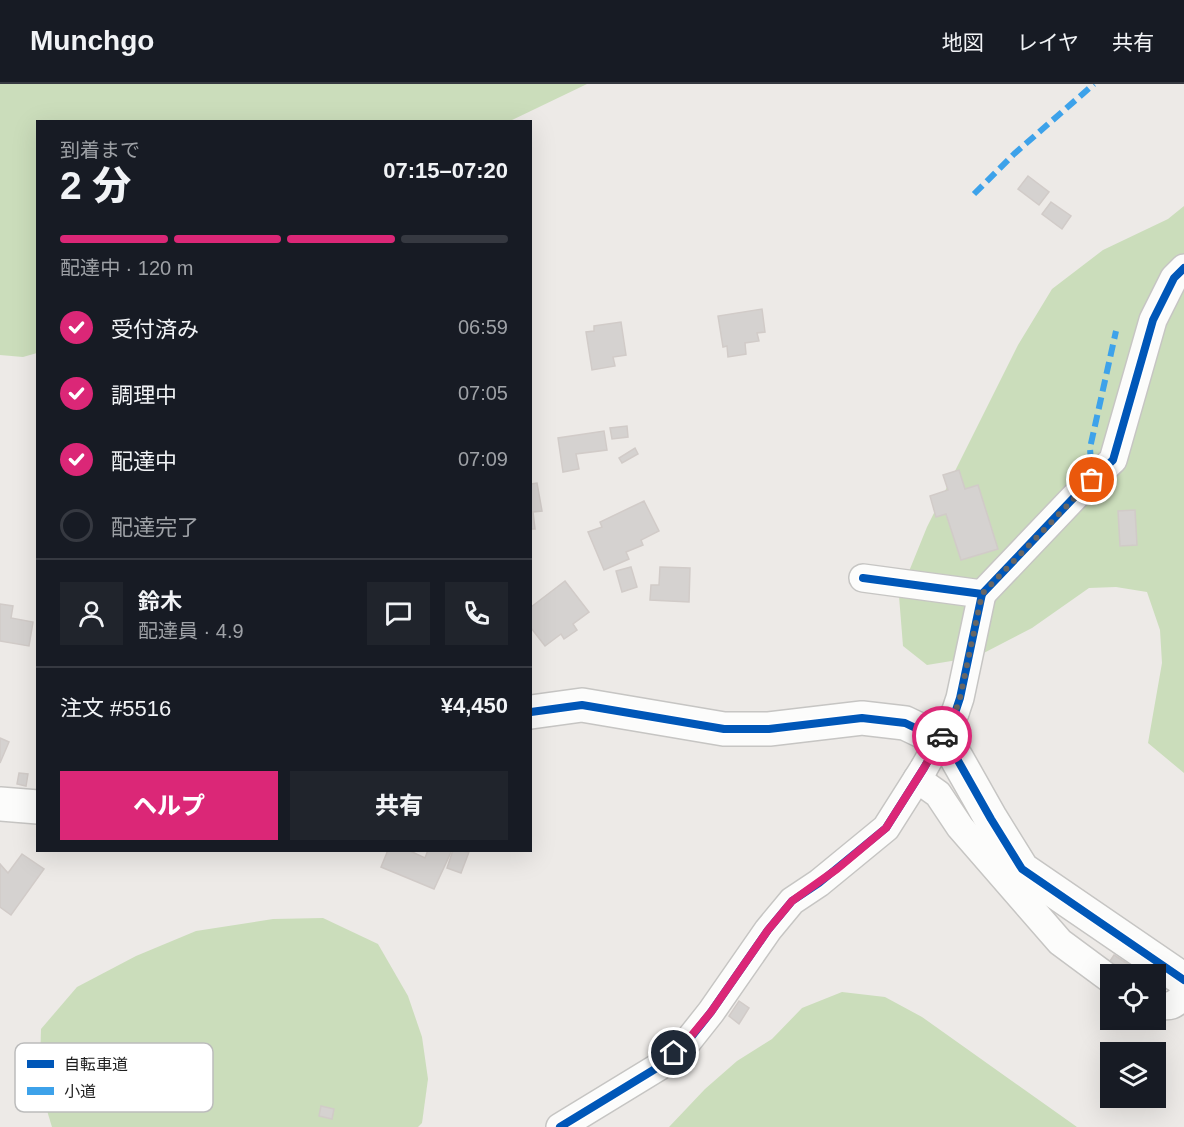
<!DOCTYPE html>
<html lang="ja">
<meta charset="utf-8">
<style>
body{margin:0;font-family:Helvetica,"Noto Sans JP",sans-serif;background:#20242c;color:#f1f3f6;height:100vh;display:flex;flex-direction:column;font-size:22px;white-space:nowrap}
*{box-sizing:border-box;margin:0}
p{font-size:20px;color:#9ea1a6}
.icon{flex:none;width:33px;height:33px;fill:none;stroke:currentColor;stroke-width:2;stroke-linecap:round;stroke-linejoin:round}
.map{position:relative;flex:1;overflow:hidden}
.drawer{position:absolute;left:36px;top:36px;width:496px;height:732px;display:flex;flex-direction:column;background:#171b24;border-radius:0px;box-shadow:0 6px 24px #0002}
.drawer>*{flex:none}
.tools{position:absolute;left:1100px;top:880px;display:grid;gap:12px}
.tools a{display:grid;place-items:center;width:66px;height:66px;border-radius:0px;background:#171b24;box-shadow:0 6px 24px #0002;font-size:30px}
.pin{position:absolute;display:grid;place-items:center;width:51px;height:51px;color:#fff;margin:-26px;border:3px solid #fff;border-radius:50%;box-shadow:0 2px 6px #0007}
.courier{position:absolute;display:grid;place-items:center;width:60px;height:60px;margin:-30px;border:4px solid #db2777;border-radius:50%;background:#fff;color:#222;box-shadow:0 2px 8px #0007}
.overview em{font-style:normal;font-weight:800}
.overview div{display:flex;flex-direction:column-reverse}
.overview{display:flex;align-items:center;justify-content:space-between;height:102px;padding:0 24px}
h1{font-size:39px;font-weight:800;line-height:45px}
.bar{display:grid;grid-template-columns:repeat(4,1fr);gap:9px 6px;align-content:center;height:72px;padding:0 24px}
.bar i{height:8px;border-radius:4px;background:#363941}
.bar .active{background:#db2777}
.bar p{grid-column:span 4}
.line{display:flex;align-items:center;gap:15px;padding:0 24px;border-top:2px solid #363941}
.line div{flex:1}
.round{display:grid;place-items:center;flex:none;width:63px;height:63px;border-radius:0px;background:#20242c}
ol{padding:0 24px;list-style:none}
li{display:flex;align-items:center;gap:18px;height:66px}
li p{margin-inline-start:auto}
li .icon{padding:6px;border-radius:50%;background:#db2777;color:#fff;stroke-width:4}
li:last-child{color:#9ea1a6}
li i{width:33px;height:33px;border:3px solid #363941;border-radius:50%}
.primary-button{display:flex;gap:12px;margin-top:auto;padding:12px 24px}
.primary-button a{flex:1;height:69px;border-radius:0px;background:#db2777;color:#fff;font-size:24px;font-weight:800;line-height:69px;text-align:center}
.primary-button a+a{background:#20242c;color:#f1f3f6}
header{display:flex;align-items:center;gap:36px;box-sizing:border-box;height:84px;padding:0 30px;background:#171b24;border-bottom:2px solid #363941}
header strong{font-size:28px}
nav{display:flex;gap:33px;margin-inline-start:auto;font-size:21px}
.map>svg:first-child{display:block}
.forest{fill:#cbddbb}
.building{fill:#d5d2d0;stroke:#d1cbc8;stroke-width:1.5}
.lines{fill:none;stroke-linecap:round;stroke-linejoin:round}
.minor-casing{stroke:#c6c5c3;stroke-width:30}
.tertiary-casing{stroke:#c6c5c3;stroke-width:36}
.minor{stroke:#fcfcfb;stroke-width:27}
.tertiary{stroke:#fcfcfb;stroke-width:33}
.minor-bridge-casing{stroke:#c6c5c3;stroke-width:30;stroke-linecap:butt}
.minor-bridge{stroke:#fcfcfb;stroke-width:27}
.quiet{stroke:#3da2ea;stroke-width:6;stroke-dasharray:12 6;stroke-linecap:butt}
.cycleway-casing{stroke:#fff;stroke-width:11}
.cycleway{stroke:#0057b8;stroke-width:8}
.done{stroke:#676665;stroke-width:6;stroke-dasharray:0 10.8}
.route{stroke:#db2777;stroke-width:8}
.key{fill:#fff;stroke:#bcbcbc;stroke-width:1.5}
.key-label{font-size:16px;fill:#1f1f1f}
</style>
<header>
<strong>Munchgo</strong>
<nav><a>地図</a><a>レイヤ</a><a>共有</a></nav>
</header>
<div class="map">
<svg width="1184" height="1043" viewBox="0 0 1184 1043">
<rect width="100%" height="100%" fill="#edeae7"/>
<g class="forest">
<polygon points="0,0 587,0 510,37 38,38 37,269 23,273 0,271"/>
<polygon points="1184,122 1184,689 1148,659 1162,579 1160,546 1147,508 1116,503 1089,504 1032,544 976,573 927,581 903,562 899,512 927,443 1018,261 1052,205 1103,166 1168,135"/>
<polygon points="323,834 378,860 408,912 422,953 428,995 422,1039 418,1043 52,1043 48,1030 40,981 41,945 77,903 136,872 196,847 273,835"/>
<polygon points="842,908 885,913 922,933 1077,1043 669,1043 705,1005 737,977 772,955 802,924"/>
</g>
<g class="building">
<polygon points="1028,92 1049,108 1039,121 1018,105"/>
<polygon points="1051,118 1071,132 1062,145 1042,130"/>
<polygon points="762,225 765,248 757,249 759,257 745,259 746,270 728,273 727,262 723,263 718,232"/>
<polygon points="621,238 626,271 613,273 615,282 592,286 586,248 594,247 594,242"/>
<polygon points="627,342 628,353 612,355 610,344"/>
<polygon points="604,347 607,366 576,370 579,385 563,388 558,354"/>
<polygon points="635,364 638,370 622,379 619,374"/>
<polygon points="959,386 965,405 978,401 998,465 961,476 946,430 936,433 930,412 948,406 943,391"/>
<polygon points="537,399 542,427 533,428 535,445 531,445 531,400"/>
<polygon points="644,417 659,447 641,456 643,461 626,468 629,475 604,486 588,448 602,443 600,438"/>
<polygon points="1135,426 1137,461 1120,462 1118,427"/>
<polygon points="631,483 637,503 622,508 616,487"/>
<polygon points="660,483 690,484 689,518 650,516 651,501 659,501"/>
<polygon points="565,497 589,528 573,540 577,546 564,555 561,550 545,562 531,544 531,523"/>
<polygon points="0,520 13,522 11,534 33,538 29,562 0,557"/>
<polygon points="0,654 9,658 0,679"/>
<polygon points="19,689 28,690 26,702 17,700"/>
<polygon points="388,766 408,766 425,774 428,766 452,766 434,805 381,783"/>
<polygon points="453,766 469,768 461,789 447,784"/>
<polygon points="22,770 44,785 11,831 0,823 0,780 8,789"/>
<polygon points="1114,871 1145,891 1125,891 1108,880"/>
<polygon points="739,917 749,924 739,940 729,932"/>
<polygon points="321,1022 334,1025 332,1035 319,1032"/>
</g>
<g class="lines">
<g class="minor-casing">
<g id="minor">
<polyline points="863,494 982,510 1083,404 1113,376 1153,236 1174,194 1184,184"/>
<polyline points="955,629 960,614 982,510"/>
<polyline points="917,695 938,710 960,743 1060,858 1110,895"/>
<path d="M1155 920C1170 924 1174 922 1184 911"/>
<polyline points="560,1043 660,982 688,957 711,928 768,846 792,817 819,799 886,744 924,684"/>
</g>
</g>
<g class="tertiary-casing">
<g id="tertiary">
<polyline points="531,628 582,621 724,645 769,645 862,634 905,639 926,649 952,666 991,735 1022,785 1184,896"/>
<polyline points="0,720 38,723"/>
</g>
</g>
<use href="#minor" class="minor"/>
<use href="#tertiary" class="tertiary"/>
<g class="minor-bridge-casing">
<polyline id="minor-bridge" points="924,684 955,629"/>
</g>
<use href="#minor-bridge" class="minor-bridge"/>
<g class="quiet">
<polyline points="974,110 1014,70 1094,0"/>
<polyline points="1092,396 1090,364 1116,247"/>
</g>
<g class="cycleway-casing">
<g id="cycleway">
<polyline points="863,494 982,510 1083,404 1113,376 1153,236 1174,194 1184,184"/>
<polyline points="531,628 582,621 724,645 769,645 862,634 905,639 926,649 952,666 991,735 1022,785 1184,896"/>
<polyline points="560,1043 660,982 688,957 711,928 768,846 792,817 819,799 886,744 924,684 955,629 960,614 982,510"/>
</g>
</g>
<use href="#cycleway" class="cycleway"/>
</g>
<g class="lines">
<polyline class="done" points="942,652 955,629 960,614 982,510 1092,396"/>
<polyline class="route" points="674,969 687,957 711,928 768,846 792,817 837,785 886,744 924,684 942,652"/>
</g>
<rect x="15" y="959" width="198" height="69" rx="9" class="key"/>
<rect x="27" y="976" width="27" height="8" fill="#0057b8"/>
<rect x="27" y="1003" width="27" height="8" fill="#3da2ea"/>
<g class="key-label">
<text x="64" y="986">自転車道</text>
<text x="64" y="1013">小道</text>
</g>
</svg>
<div class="tools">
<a><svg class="icon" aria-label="locate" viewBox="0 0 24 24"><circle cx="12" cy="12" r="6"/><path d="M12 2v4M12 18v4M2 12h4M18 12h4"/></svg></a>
<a><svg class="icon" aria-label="layers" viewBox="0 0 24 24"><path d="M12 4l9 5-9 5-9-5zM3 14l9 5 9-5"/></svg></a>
</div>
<div class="pin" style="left:1092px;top:396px;background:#ea580c"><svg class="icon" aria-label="bag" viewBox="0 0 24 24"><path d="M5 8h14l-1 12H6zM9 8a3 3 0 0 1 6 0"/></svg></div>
<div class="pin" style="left:674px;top:969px;background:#1f2937"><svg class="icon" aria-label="home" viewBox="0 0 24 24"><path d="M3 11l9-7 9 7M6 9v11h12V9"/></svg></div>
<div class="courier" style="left:942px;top:652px"><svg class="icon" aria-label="car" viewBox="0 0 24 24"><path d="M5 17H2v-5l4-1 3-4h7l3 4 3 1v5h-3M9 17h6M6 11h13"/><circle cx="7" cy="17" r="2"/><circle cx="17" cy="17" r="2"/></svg></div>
<section class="drawer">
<div class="overview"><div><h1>2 分</h1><p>到着まで</p></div><em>07:15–07:20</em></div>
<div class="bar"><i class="active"></i><i class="active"></i><i class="active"></i><i></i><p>配達中 · 120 m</p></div>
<ol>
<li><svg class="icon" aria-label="check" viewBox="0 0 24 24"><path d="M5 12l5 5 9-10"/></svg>受付済み<p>06:59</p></li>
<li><svg class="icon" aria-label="check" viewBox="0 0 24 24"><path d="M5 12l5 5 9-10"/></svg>調理中<p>07:05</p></li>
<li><svg class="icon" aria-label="check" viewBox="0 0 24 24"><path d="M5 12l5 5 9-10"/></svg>配達中<p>07:09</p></li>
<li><i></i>配達完了</li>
</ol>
<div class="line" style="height:108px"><a class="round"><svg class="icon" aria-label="person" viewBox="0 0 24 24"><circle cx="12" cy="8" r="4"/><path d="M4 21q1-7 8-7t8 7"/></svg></a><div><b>鈴木</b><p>配達員 · 4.9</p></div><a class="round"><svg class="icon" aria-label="chat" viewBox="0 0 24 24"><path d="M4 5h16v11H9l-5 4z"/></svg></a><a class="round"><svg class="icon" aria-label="phone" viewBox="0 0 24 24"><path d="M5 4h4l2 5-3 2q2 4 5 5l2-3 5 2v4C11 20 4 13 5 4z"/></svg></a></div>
<div class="line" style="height:78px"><div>注文 #5516</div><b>¥4,450</b></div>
<div class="primary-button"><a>ヘルプ</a><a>共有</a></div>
</section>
</div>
